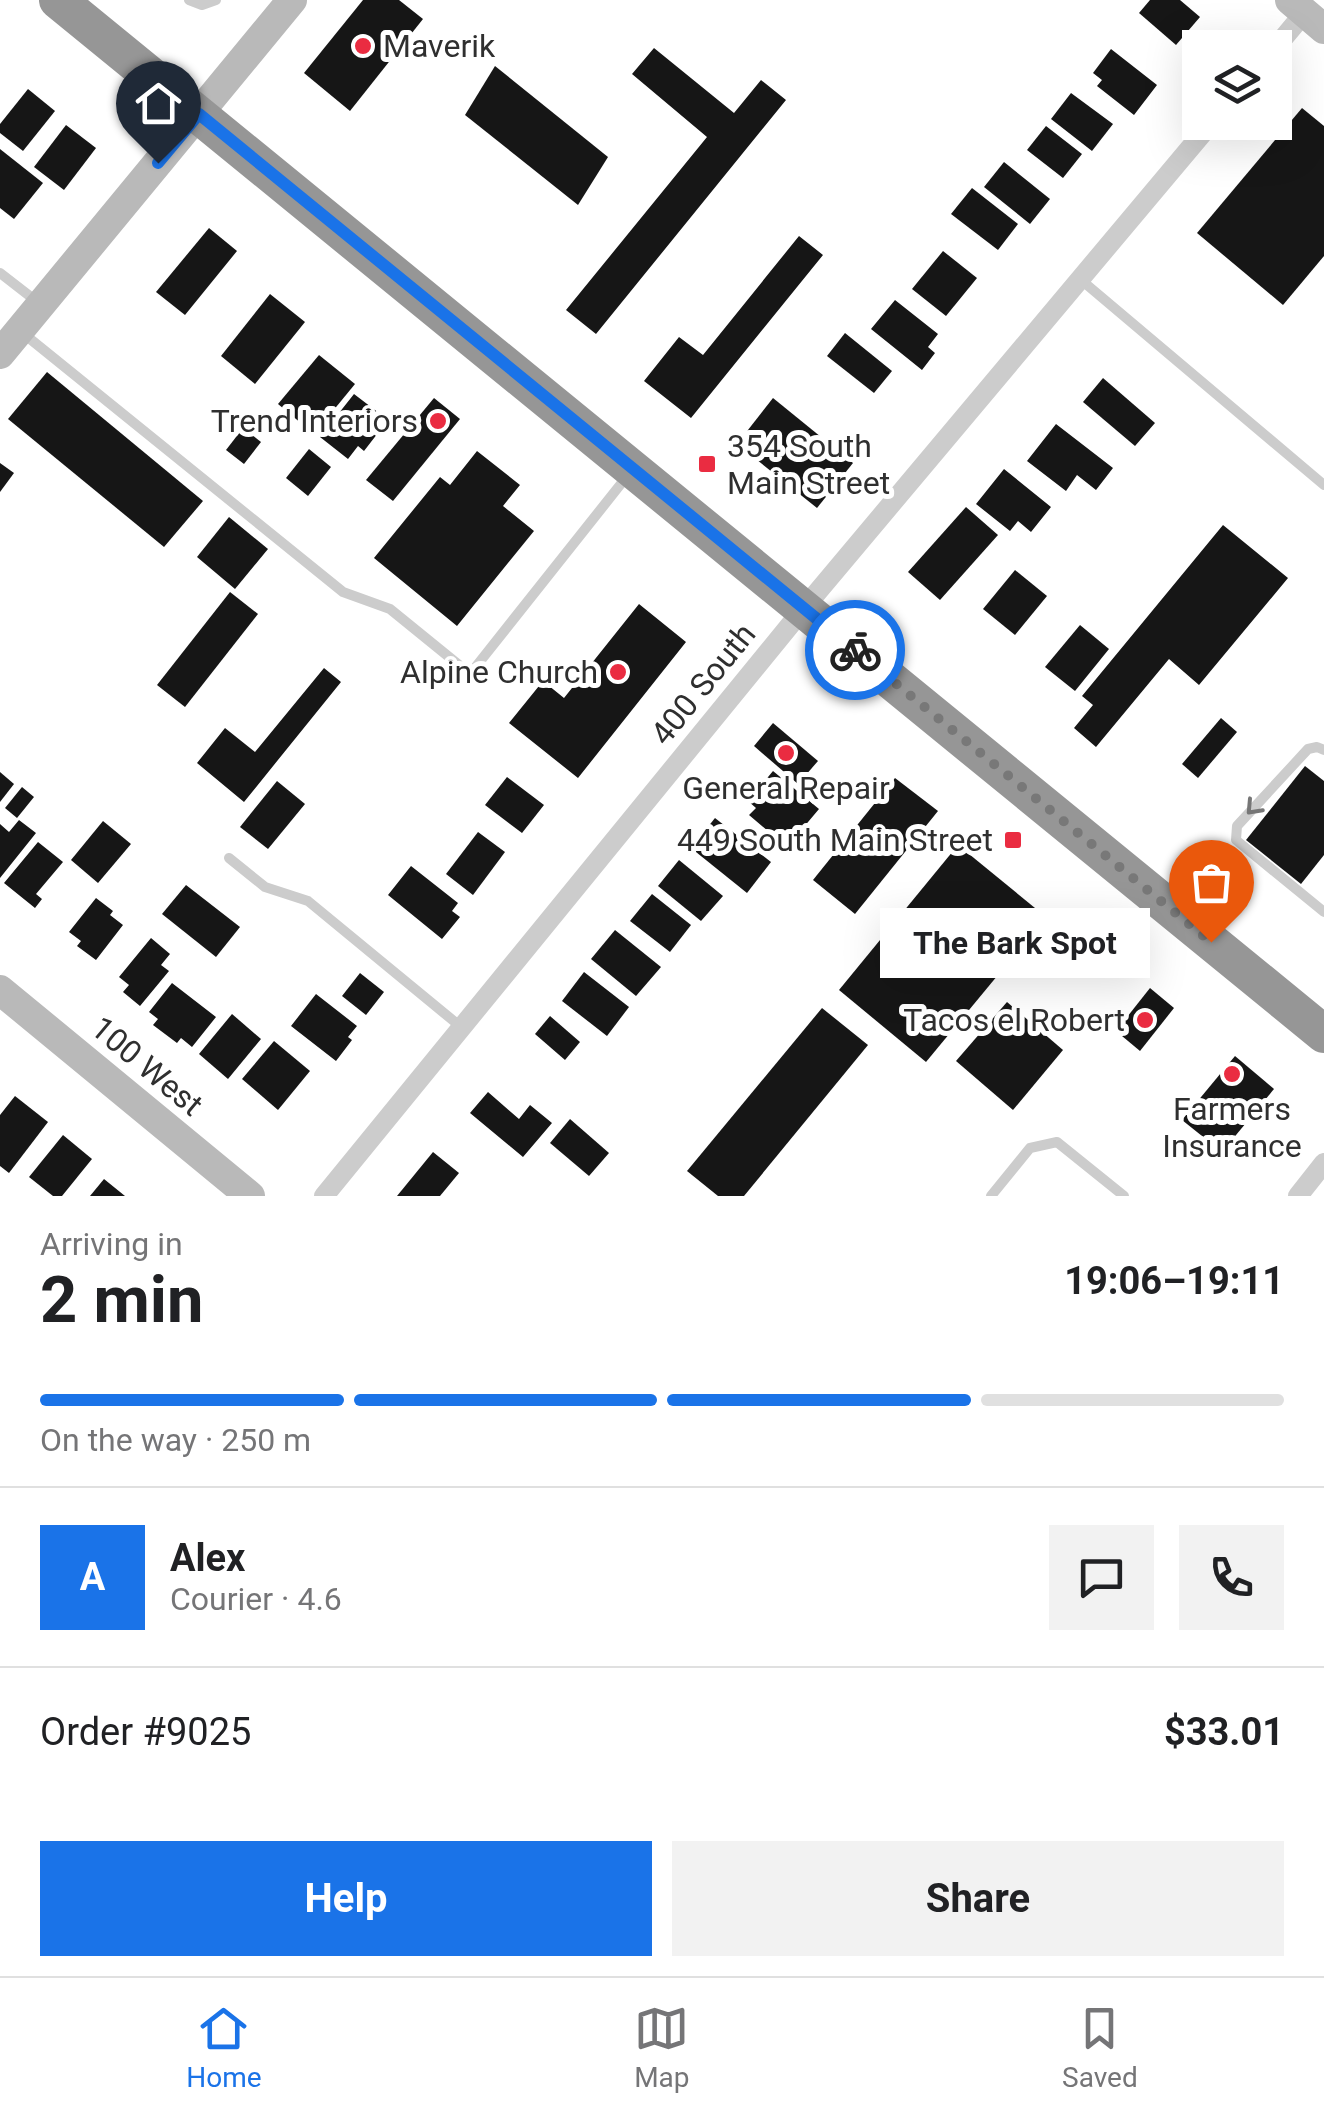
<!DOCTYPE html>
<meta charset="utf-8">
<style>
body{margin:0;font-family:Roboto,sans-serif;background:#f2f2f2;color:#202124;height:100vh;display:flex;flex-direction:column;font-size:38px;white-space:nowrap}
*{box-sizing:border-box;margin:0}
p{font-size:32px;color:#757577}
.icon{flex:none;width:55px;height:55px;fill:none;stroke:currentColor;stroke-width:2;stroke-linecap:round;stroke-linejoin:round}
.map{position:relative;height:1196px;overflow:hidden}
.side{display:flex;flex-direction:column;background:#fff;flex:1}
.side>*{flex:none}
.tools{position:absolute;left:1182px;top:30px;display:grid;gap:20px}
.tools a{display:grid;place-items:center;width:110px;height:110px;border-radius:0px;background:#fff;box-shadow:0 10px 40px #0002;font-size:50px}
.pin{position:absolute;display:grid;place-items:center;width:85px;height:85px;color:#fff;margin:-102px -42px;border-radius:50% 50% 50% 0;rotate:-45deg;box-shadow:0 0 10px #0007}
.pin .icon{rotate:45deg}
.courier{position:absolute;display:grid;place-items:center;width:100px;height:100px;margin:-50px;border:8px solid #1a73e8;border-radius:50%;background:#fff;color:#222;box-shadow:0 2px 12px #0007}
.bubble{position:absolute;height:70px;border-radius:0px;background:#fff;box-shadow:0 10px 40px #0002;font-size:32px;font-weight:700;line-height:70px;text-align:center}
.summary em{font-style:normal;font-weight:700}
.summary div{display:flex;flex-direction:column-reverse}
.summary{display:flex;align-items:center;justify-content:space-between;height:170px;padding:0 40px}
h1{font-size:65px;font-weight:700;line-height:75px}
.bar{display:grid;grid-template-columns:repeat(4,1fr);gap:15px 10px;align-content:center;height:120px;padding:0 40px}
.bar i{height:12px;border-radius:8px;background:#e0e0e0}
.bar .selected{background:#1a73e8}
.bar p{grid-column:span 4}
.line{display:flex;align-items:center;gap:25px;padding:0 40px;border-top:2px solid #e0e0e0}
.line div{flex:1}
.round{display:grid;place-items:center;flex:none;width:105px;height:105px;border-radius:0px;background:#f2f2f2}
.cta{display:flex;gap:20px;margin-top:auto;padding:20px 40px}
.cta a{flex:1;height:115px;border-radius:0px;background:#1a73e8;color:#fff;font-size:40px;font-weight:700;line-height:115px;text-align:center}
.cta a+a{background:#f2f2f2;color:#202124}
.tab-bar{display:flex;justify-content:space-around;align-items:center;height:140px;border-top:2px solid #e0e0e0;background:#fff;font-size:28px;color:#757577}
.tab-bar a{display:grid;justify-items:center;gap:5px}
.tab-bar .selected{color:#1a73e8}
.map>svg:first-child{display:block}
.building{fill:#161616}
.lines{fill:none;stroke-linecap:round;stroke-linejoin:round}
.lane{stroke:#ccc;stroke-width:10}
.street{stroke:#ccc;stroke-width:20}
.secondary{stroke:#b9b9b9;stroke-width:30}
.highway{stroke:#969696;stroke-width:38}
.oneway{stroke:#767676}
.done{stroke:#787878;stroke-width:10;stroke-dasharray:0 18}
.route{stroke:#1a73e8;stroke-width:12}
.poi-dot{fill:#ea2c41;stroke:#fff;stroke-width:4}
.labels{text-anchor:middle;stroke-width:10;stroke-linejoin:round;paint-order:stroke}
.poi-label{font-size:32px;fill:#2f2f2f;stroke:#fff;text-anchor:end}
.street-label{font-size:32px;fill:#2f2f2f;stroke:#fff}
</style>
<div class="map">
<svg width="1324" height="1196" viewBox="0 0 1324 1196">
<rect width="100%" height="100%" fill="#fff"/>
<g class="building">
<polygon points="363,0 399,0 423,19 350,111 304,73"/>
<polygon points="1150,0 1180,0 1200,17 1176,45 1139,13"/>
<polygon points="654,48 734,113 761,80 786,100 596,334 566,310 707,137 632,74"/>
<polygon points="1111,49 1157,85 1134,115 1097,86 1102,80 1093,73"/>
<polygon points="495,66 608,157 578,205 465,115"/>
<polygon points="28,89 55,111 23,151 0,133 0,124"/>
<polygon points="1071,93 1113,124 1092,151 1051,119"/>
<polygon points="1302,108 1324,126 1324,256 1283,305 1197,233"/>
<polygon points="66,125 96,148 64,190 34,167"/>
<polygon points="1046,126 1082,154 1063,178 1027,150"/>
<polygon points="0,149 43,183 14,219 0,208"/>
<polygon points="1004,162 1050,199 1030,224 984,187"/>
<polygon points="972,188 1018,224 998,250 951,214"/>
<polygon points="209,228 237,251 185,315 156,292"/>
<polygon points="799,236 823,255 691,418 644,381 679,337 703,355"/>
<polygon points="943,251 977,278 946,316 912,289"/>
<polygon points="270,294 305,322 255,384 221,356"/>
<polygon points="895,300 938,334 928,347 935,353 922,370 871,329"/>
<polygon points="845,333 892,371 874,393 827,356"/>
<polygon points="319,355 355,384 314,434 278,404"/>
<polygon points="47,372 203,501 164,547 8,419"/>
<polygon points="1103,378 1155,423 1135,446 1083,402"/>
<polygon points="354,394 388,420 364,451 358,446 348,459 320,437"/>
<polygon points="434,398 460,419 393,501 366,480"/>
<polygon points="773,398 853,463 817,508 737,444"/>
<polygon points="1056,424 1113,468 1096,490 1077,475 1066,491 1027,461"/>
<polygon points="243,428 261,442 244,464 226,450"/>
<polygon points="309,449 331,467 308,496 286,478"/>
<polygon points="477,451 520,485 503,506 534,531 457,626 374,558 440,477 450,485"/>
<polygon points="0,463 14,473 0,492"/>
<polygon points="1004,469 1051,507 1031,532 1018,521 1010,531 976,504"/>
<polygon points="966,507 998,535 940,600 908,572"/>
<polygon points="229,517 268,549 235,589 197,557"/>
<polygon points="1223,525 1288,578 1199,685 1169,659 1096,747 1074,728 1093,705 1082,696"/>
<polygon points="1015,570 1047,596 1015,635 983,609"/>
<polygon points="230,592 258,614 185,707 157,685"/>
<polygon points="639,604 686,642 578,778 509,723 543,681 564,698"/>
<polygon points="1080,625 1109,649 1075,691 1045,667"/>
<polygon points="324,668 341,682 244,802 197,763 225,728 255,752"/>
<polygon points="1221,718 1237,732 1198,778 1182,764"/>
<polygon points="773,723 818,761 798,784 754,746"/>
<polygon points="1305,766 1324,781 1324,855 1301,884 1246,840"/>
<polygon points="773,771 819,809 787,847 749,815 756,808 748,801"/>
<polygon points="0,772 14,784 0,802"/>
<polygon points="507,777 544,805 522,833 485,805"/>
<polygon points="895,778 938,811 855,914 813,880"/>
<polygon points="277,781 305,804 268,849 240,827"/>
<polygon points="22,787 34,797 17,818 5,808"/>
<polygon points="715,818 771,862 747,893 691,848"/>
<polygon points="19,820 36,833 0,878 0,824 9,832"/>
<polygon points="103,821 131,844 98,883 71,860"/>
<polygon points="478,832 505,852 473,895 446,874"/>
<polygon points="38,842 63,862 36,894 42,899 35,908 4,883"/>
<polygon points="958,845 1046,917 926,1062 839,990"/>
<polygon points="679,860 723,896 701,921 658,886"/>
<polygon points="411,866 458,903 452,911 460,917 442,939 388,895"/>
<polygon points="186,885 240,927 216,957 162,914"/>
<polygon points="652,894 691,925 670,952 630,921"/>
<polygon points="96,898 113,911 110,915 123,925 96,960 77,946 81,941 69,932"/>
<polygon points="615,930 661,967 636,996 591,959"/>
<polygon points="151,938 170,954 161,965 169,971 140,1006 123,992 129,985 119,977"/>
<polygon points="584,972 629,1007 607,1036 562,1001"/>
<polygon points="360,973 384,992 366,1015 342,996"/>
<polygon points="172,983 216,1017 192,1047 181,1038 177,1043 153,1025 158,1019 149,1012"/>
<polygon points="1150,988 1174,1008 1140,1051 1116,1031"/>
<polygon points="316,994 357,1026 348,1037 352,1040 336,1061 291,1026"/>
<polygon points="1007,1002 1063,1050 1013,1110 956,1061"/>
<polygon points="822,1008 868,1045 744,1196 718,1196 687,1171"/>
<polygon points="232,1014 261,1039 228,1079 199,1054"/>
<polygon points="550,1016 580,1042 565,1060 535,1034"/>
<polygon points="274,1041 310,1071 278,1110 242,1079"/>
<polygon points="1235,1056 1274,1089 1222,1152 1182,1120"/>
<polygon points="488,1092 519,1119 530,1105 552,1123 523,1157 470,1113"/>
<polygon points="15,1096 48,1122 9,1173 0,1166 0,1115"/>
<polygon points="570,1119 609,1153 589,1176 550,1143"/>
<polygon points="63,1135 92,1159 62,1196 53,1196 29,1177"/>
<polygon points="433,1152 459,1173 440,1196 397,1196"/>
<polygon points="104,1179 125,1196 90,1196"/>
</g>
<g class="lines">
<g class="lane">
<polyline points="189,0 202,5 216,0"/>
<polyline points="0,273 40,304"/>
<polyline points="1080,279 1324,485"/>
<polyline points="24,334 343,592 390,609 470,674 628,475"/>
<polyline points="1324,750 1317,747 1308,749 1237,826 1236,840 1324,912"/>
<polyline points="229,858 265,887 308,901 461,1027"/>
<polyline points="991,1196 1030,1148 1057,1142 1124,1196"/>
</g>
<g class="street">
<polyline points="1275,48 1305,12"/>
<polyline points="324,1196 804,608 1212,122"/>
<polyline points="1298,1196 1324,1163"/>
</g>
<g class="secondary">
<polyline points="1290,0 1324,29"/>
<polyline points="0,354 292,0"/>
<polyline points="0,990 250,1196"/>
</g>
<polyline class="highway" points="58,0 1324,1034"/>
</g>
<defs><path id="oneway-chevron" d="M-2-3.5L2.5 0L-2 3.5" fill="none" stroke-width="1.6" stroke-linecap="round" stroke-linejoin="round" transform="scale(2.5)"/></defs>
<use class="oneway" href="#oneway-chevron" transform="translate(1253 808) rotate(133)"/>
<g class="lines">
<polyline class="done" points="855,650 1211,942"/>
<polyline class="route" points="158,163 199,114 855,650"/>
</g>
<g class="poi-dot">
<circle cx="363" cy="46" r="10"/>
<circle cx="438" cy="421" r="10"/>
<rect x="697" y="454" width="20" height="20" rx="5"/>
<circle cx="618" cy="672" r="10"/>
<circle cx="786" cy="753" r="10"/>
<rect x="1003" y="830" width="20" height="20" rx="5"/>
<circle cx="1145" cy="1020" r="10"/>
<circle cx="1232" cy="1074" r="10"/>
</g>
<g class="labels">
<g class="poi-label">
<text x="383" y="57" text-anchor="start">Maverik</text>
<text x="418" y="432">Trend Interiors</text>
<text x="727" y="457" text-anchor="start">354 South<tspan x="727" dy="37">Main Street</tspan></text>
<text x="598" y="683">Alpine Church</text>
<text x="786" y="799" text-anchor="middle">General Repair</text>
<text x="993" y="851">449 South Main Street</text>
<text x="1125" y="1031">Tacos el Robert</text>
<text x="1232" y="1120" text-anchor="middle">Farmers<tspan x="1232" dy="37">Insurance</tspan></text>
</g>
<g class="street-label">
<text transform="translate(703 684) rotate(-51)" y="11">400 South</text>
<text transform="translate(147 1066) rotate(40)" y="11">100 West</text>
</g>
</g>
</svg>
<div class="tools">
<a><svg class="icon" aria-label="layers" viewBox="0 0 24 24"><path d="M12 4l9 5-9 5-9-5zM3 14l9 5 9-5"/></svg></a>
</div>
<div class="pin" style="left:1211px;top:942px;background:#ea580c"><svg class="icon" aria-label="bag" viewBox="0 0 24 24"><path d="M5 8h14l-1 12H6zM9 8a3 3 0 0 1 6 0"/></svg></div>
<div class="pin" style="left:158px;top:163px;background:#1f2937"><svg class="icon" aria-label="home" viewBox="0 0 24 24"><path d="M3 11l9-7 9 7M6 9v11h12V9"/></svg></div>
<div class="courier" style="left:855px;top:650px"><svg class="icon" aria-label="bike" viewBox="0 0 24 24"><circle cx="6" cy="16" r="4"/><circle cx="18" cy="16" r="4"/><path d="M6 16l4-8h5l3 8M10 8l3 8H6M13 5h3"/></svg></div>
<div class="bubble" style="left:880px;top:908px;width:270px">The Bark Spot</div>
</div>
<section class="side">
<div class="summary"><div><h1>2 min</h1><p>Arriving in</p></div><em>19:06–19:11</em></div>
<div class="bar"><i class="selected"></i><i class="selected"></i><i class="selected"></i><i></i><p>On the way · 250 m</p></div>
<div class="line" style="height:180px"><b class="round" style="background:#1a73e8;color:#fff">A</b><div><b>Alex</b><p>Courier · 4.6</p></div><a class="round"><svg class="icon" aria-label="chat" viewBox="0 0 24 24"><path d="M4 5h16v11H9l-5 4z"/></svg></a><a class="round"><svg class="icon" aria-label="phone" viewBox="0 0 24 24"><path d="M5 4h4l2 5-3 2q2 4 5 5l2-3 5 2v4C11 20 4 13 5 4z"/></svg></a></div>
<div class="line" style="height:130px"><div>Order #9025</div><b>$33.01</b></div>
<div class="cta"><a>Help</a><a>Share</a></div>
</section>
<nav class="tab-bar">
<a class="selected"><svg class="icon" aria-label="home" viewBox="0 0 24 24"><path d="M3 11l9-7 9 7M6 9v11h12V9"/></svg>Home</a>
<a><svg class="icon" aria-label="map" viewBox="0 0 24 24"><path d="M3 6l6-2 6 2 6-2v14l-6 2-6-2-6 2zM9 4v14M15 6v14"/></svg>Map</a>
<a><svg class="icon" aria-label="saved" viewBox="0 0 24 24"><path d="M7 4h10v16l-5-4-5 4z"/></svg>Saved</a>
</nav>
